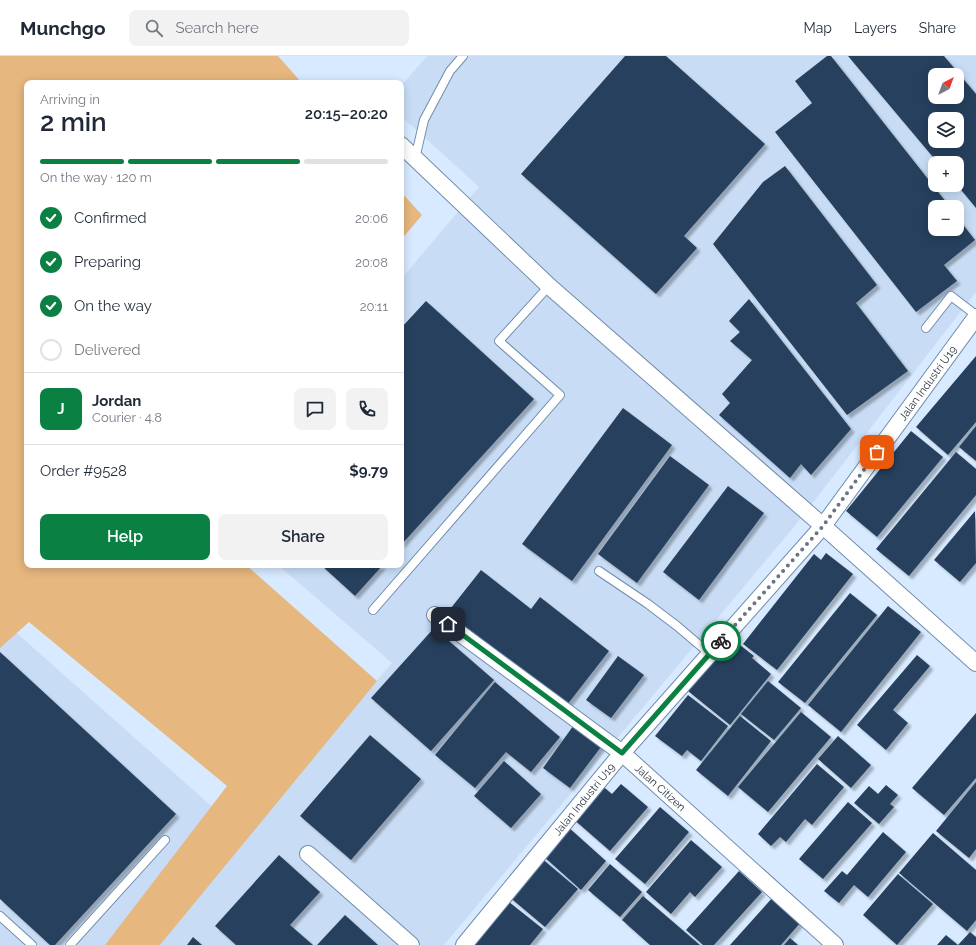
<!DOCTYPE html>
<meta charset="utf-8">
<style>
body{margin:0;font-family:Raleway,sans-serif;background:#f2f2f3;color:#1f2937;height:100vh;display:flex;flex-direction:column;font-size:15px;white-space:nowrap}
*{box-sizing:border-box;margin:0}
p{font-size:13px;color:#747a83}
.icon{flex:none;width:22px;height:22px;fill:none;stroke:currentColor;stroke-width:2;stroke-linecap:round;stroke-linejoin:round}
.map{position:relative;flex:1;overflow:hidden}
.side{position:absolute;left:24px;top:24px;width:380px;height:488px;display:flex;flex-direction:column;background:#fff;border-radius:8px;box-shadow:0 2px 10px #0003}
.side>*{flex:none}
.needle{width:26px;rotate:41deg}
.buttons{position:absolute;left:928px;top:12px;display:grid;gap:8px}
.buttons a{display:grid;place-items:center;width:36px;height:36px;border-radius:8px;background:#fff;box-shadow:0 2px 10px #0003;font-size:20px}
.pin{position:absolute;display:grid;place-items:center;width:34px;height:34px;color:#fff;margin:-17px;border-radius:8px;box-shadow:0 2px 6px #0006}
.courier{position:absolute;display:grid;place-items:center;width:40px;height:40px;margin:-20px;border:3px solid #0b8043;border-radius:50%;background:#fff;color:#222;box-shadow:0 1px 5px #0007}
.headline em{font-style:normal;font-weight:600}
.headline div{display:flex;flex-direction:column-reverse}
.headline{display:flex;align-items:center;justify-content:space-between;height:68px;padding:0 16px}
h1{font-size:26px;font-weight:600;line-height:30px}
.bar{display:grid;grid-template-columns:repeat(4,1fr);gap:6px 4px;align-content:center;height:48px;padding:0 16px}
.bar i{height:5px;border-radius:3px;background:#e0e1e3}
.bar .on{background:#0b8043}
.bar p{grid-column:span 4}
.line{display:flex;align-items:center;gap:10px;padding:0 16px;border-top:1px solid #e0e1e3}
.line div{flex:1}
.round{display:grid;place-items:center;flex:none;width:42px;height:42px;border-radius:8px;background:#f2f2f3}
ol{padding:0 16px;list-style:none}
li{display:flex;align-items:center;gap:12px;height:44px}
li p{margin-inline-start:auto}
li .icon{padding:4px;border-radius:50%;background:#0b8043;color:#fff;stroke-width:4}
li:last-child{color:#747a83}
li i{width:22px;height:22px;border:2px solid #e0e1e3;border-radius:50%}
.primary-button{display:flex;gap:8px;margin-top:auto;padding:8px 16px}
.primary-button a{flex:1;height:46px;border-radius:8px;background:#0b8043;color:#fff;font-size:16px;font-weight:600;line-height:46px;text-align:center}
.primary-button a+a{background:#f2f2f3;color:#1f2937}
header{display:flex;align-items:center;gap:24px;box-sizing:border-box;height:56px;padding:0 20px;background:#fff;border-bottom:1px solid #e0e1e3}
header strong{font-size:19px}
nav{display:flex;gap:22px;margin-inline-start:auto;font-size:14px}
.search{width:280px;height:36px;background:#f2f2f3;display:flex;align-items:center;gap:10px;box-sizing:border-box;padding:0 14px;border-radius:8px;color:#747a83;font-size:15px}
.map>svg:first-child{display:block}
.built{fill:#c8ddf5;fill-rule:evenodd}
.green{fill:#e6b77e}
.building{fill:#28415d;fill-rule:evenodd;filter:url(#shadow)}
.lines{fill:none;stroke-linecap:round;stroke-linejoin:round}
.service-casing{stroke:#708cac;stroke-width:10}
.minor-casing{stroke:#708cac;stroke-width:18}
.service{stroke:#fff;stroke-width:8}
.minor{stroke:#fff;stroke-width:16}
.done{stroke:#677585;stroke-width:4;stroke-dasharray:0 7.2}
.route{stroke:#0b8043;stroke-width:5}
.labels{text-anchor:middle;stroke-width:4;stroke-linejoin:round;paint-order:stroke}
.street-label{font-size:11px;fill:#2a3644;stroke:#d8eaff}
</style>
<header>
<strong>Munchgo</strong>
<div class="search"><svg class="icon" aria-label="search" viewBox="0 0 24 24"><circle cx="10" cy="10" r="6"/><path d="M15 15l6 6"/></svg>Search here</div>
<nav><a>Map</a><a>Layers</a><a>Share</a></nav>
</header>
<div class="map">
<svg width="976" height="889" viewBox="0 0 976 889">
<defs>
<filter id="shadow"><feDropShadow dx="3.5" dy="3.5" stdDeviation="1" flood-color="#0004"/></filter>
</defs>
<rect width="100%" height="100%" fill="#d8eaff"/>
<path class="built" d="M427 0H976V236L794 471 444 889H0V562L244 779 392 607 278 509H401V223L479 131 401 60V30ZM935 19H957V41H935ZM935 63H957V85H935ZM935 107H957V129H935ZM935 151H957V173H935Z"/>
<g class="green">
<polygon points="0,0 278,0 302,27 27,27 27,509 246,509 377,625 160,889 105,889 227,730 29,566 0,592"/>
<polygon points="401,136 422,159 401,184"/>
</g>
<g class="building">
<polygon points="625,0 666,0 765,88 684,180 697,192 656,238 521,118"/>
<polygon points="827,0 831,0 950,151 935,151 935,173 957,173 957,161 975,184 944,209 957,225 916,256 775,76 812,47 795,25"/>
<path d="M848 0H944L976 38V152L957 129V107H938ZM935 19H957V41H935ZM935 63H957V85H935Z"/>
<polygon points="785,110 877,229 856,247 908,315 847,359 713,188 763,126"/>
<polygon points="749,243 851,373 811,419 801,408 790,422 719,359 730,347 722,338 752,304 730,285 740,276 729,265"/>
<polygon points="426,245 534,343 401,489 401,272"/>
<polygon points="976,300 976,366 948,399 916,371"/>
<polygon points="623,352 672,389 572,525 522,488"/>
<polygon points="976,370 976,405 959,391"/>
<polygon points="911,375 943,401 877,481 846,455"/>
<polygon points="956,396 976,413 976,439 909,520 876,493"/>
<polygon points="670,400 709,429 637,527 598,498"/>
<polygon points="728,430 764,457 699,544 663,516"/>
<polygon points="975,455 976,507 960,526 934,504"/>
<polygon points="826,497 853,518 777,614 743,588 814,498 821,504"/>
<polygon points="321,509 383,509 355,540"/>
<polygon points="481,514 531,553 540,541 609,595 567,649 447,557"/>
<polygon points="850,537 877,559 805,647 778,626"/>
<polygon points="888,550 921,576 841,676 808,649"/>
<polygon points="434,572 494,624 431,695 371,642"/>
<polygon points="731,582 754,600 752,602 771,618 730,669 688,635"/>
<polygon points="0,596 176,758 55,889 50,889 0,843"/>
<polygon points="917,599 930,610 893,654 908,667 886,694 857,669"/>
<polygon points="618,600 644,619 611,662 586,644"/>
<polygon points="768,625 801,652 774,684 741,658"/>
<polygon points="495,626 560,681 531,716 506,696 475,732 435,699"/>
<polygon points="688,639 728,670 701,705 687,694 682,700 655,680"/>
<polygon points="801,656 831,681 768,756 738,731"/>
<polygon points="976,657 976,722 944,759 912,732"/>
<polygon points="740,660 771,685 728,740 696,714"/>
<polygon points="576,666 604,687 570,732 543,712"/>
<polygon points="370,679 421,723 351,804 300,760"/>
<polygon points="838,680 871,709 851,732 818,703"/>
<polygon points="504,705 541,738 511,772 474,740"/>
<polygon points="817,708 844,731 812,769 805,763 786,786 780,781 771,790 758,778"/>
<polygon points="976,726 976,793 969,802 936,775"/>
<polygon points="600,728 612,738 621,728 648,751 610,795 571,761"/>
<polygon points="886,729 898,739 890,748 894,751 879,768 854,747 869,730 878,738"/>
<polygon points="848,746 872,767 823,823 799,803"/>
<polygon points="660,751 689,776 645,828 615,803"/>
<polygon points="567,770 606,805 581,834 542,799"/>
<polygon points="883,776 906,796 868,841 854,829 839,847 824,835 842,815 847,819"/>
<polygon points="933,777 976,814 976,864 967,875 899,817"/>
<polygon points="691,784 722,811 695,841 690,836 671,858 646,836"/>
<polygon points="279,799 320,836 290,869 313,889 236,889 215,870"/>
<polygon points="540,801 578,833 545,871 507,839"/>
<polygon points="610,808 642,836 620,861 588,834"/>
<polygon points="739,815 762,836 714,889 703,889 686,874"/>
<polygon points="898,818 933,848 897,889 863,859"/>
<polygon points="643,840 700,889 650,889 622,864"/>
<polygon points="773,841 801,866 781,889 730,889"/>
<polygon points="504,842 543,873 530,889 466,889"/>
<polygon points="345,859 378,889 317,889"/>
<polygon points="970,876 976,881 976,889 958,889"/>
<polygon points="946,879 958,889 937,889"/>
<polygon points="193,881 202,889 187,889"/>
<polygon points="790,882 798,889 784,889"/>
</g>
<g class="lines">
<g class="service-casing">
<g id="service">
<polyline points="415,103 424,64 450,15 463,0"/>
<polyline points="926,272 951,240 976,259"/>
<polyline points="599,515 648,548 677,570 710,598"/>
<polyline points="373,554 560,339 499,285 549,230"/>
<polyline points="0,860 32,889"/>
<polyline points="70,889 165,784"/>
</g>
</g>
<g class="minor-casing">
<g id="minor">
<polyline points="401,89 549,230 823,470 976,607"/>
<path id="s1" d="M435 559 622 697 835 889"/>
<polyline points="308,798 411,889"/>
<path id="s2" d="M464 889 622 697 823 470 976 261"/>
</g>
</g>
<use href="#service" class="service"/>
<use href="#minor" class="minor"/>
</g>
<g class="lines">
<polyline class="done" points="721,585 823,470 877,396"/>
<polyline class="route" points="448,568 622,697 721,585"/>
</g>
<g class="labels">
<g class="street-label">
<text dy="4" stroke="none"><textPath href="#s2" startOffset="729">Jalan Industri U19</textPath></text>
<text dy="4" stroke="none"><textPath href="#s1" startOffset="284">Jalan Citizen</textPath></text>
<text dy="4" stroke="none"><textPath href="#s2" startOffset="189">Jalan Industri U19</textPath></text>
</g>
</g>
</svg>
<div class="buttons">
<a><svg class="needle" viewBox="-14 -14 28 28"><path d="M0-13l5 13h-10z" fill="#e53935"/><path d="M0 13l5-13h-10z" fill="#747a83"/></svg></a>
<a><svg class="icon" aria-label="layers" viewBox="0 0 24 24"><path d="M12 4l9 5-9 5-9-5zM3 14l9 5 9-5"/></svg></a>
<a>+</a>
<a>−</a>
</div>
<div class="pin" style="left:877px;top:396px;background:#ea580c"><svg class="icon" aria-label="bag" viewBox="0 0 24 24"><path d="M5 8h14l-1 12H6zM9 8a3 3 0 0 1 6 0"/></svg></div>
<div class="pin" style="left:448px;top:568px;background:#1f2937"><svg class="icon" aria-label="home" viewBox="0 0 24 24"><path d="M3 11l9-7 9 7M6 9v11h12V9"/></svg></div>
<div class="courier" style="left:721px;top:585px"><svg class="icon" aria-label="bike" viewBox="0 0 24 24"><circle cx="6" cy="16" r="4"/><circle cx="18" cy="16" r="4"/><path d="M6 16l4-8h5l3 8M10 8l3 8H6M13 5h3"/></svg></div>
<section class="side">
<div class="headline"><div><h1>2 min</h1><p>Arriving in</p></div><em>20:15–20:20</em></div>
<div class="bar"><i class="on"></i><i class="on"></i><i class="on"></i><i></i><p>On the way · 120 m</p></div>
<ol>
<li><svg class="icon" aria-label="check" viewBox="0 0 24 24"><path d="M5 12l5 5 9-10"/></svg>Confirmed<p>20:06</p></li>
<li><svg class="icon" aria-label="check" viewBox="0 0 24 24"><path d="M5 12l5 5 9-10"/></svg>Preparing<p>20:08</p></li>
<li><svg class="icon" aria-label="check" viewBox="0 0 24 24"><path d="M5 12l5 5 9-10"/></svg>On the way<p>20:11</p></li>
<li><i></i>Delivered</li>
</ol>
<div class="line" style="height:72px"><b class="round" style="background:#0b8043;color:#fff">J</b><div><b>Jordan</b><p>Courier · 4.8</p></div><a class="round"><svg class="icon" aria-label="chat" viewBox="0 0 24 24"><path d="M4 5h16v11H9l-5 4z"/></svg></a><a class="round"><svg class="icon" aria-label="phone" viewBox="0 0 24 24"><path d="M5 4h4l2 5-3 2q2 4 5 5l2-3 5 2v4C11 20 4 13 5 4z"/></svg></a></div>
<div class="line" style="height:52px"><div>Order #9528</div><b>$9.79</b></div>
<div class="primary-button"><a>Help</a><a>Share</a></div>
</section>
</div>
